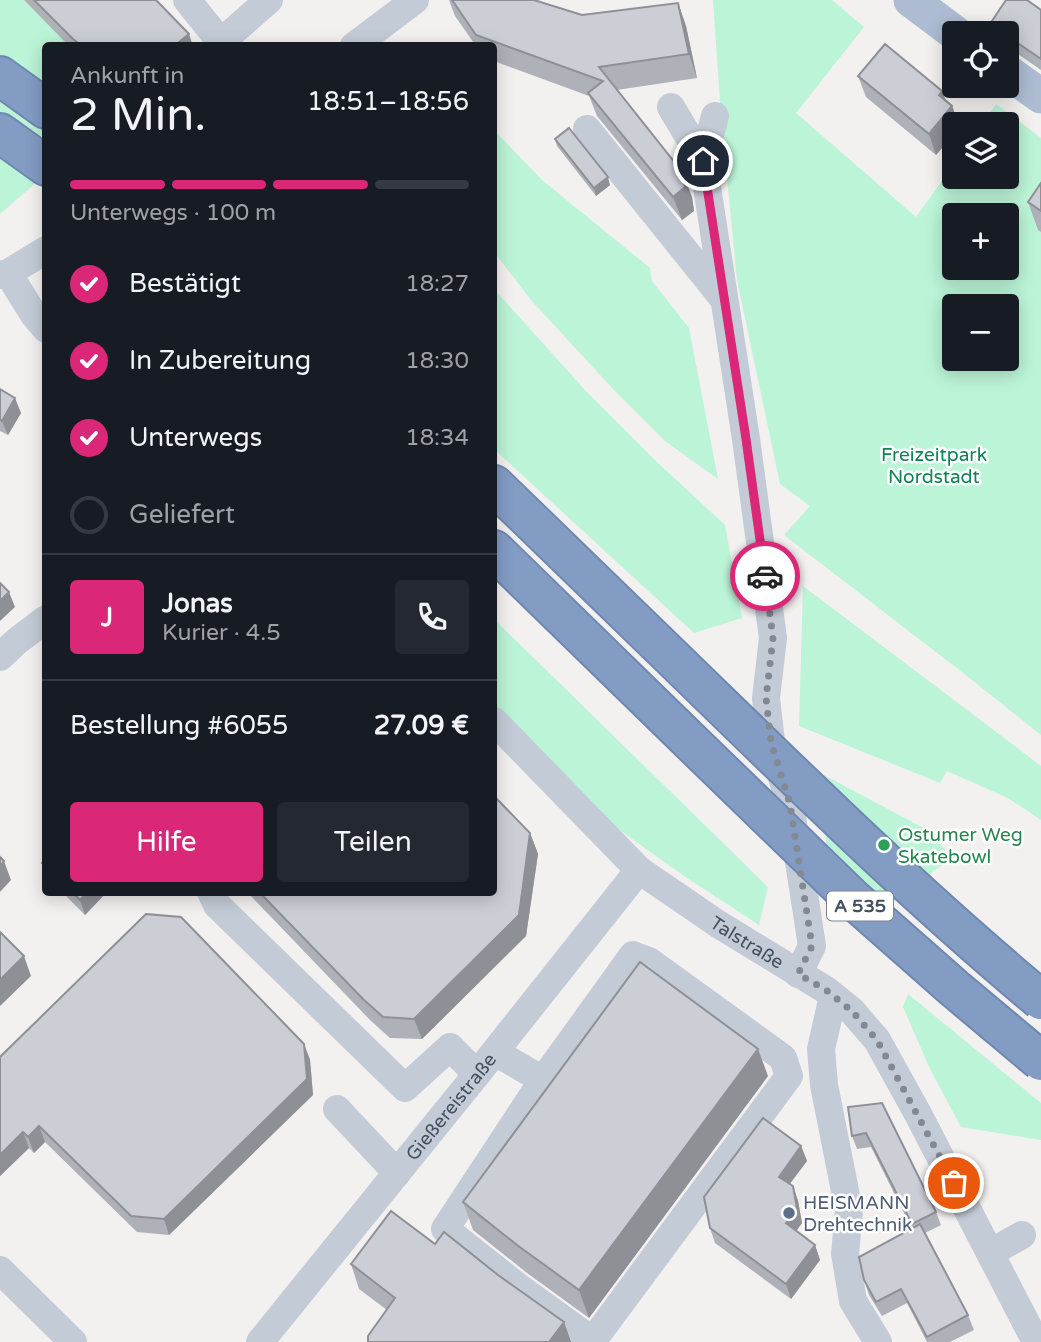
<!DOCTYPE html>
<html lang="de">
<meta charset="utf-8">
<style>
body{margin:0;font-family:"Varela Round",sans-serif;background:#242831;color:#f1f3f6;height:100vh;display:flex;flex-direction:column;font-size:26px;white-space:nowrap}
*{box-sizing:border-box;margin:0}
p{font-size:23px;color:#9ea1a6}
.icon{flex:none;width:38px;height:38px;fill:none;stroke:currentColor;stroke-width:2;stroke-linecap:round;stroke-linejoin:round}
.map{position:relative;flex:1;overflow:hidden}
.sheet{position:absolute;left:42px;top:42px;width:455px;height:854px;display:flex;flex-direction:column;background:#171b24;border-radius:7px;box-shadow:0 4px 18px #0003}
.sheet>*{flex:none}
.fabs{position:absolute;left:942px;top:21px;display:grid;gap:14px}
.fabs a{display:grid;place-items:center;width:77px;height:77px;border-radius:7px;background:#171b24;box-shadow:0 4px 18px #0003;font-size:35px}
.pin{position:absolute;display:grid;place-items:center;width:60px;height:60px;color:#fff;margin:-30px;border:4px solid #fff;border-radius:50%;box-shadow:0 2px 7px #0007}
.courier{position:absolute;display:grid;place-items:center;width:70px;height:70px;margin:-35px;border:5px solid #db2777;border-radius:50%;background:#fff;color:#222;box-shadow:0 2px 9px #0007}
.summary em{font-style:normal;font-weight:600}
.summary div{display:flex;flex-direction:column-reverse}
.summary{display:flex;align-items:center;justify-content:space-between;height:119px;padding:0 28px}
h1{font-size:46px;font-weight:600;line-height:52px}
.bar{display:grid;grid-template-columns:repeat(4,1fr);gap:10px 7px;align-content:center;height:84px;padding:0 28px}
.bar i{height:9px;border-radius:5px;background:#363941}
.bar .current{background:#db2777}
.bar p{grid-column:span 4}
.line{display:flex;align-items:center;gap:18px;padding:0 28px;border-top:2px solid #363941}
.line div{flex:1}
.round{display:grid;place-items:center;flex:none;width:74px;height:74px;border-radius:7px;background:#242831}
ol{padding:0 28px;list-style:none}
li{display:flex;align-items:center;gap:21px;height:77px}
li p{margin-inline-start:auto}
li .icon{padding:7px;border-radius:50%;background:#db2777;color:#fff;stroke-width:4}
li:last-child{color:#9ea1a6}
li i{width:38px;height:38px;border:4px solid #363941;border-radius:50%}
.cta{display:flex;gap:14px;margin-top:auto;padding:14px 28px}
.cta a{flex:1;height:80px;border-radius:7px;background:#db2777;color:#fff;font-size:28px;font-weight:600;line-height:80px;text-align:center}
.cta a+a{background:#242831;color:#f1f3f6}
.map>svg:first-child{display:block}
.green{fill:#bbf4d7;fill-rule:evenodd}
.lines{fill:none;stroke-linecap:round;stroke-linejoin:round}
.highway-casing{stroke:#6e87b0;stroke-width:42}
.minor{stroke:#c3cbd6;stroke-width:28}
.major{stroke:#adbcd2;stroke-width:35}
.highway{stroke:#839cc4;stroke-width:38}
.highway-bridge-casing{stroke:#6e87b0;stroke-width:42;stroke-linecap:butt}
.highway-bridge{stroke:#839cc4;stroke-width:38}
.wall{fill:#afb1b8}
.shaded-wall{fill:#8f9096}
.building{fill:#ccced6;stroke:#8f9096;stroke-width:2}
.done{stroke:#838992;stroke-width:7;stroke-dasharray:0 12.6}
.route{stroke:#db2777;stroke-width:9}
.leisure-dot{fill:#2e9e5b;stroke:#fff;stroke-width:2.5}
.service-dot{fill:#5c6f8a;stroke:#fff;stroke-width:2.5}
.labels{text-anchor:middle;stroke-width:5;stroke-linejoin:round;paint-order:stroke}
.shield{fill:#fff;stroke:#7e8590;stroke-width:2}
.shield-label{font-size:18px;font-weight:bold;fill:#465160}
.park-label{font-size:19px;fill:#0e8454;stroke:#fff}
.leisure-label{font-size:19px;fill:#27864d;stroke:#fff;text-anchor:start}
.street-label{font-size:19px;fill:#465160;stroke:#fff}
.service-label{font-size:19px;fill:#4e5e75;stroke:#fff;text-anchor:start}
</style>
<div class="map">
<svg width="1041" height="1342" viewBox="0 0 1041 1342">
<rect width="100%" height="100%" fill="#f3f0f0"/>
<g class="green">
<polygon points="0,0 24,0 69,45 46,46 45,175 0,214"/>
<path d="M713 0H832L864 27 796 113 916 217 954 164V177H1006V124H982L996 104 1041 138V735L967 676 784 535 810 506 780 484 737 280 721 116ZM954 215H1006V268H954ZM954 306H1006V359H954Z"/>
<polygon points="494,130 542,180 650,268 652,281 689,328 718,479 665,441 613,389 531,300 494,252"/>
<polygon points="494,289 585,390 658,463 725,525 742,618 694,633 494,449"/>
<polygon points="803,586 1041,766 1041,820 1008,798 947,771 940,783 799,726"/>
<polygon points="494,619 768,887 759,925 687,878 614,826 494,704"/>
<polygon points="822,774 931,832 951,858 883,910 827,858"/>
<polygon points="908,994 1041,1103 1041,1140 961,1127 930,1069 903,1007"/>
</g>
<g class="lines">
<g class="highway-casing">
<g id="highway">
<polyline points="0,76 46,109"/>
<polyline points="0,133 46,166"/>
<polyline points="494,485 656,642"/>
<polyline points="494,550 689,740"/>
</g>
</g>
<g class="minor">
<polyline points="187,0 224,46"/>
<polyline points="221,42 269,0"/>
<polyline points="354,46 415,0"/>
<polyline points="671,107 703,161"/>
<polyline points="715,116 703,161 746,439 773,638 766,698 771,742 790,804 812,946 798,974"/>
<polyline points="587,129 722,297"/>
<polyline points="8,273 34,315 46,329"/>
<polyline points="0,275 8,273 46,250"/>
<polyline points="0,657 17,641 46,619"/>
<path id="s1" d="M494 721 639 870 718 924 826 990 852 1011 877 1040 918 1114 1036 1342"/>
<polyline points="211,892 217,905 405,1088 450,1047 477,1074"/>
<polyline points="833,996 821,1049 824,1085 849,1211 845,1254 853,1301 878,1342"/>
<polyline points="495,1052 543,1080 633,955 649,961 783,1058 789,1076 594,1339 585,1335 517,1286 445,1229 543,1080"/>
<polyline points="337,1109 397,1173"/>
<polyline points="990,1253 1022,1235"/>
<polyline points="0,1270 73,1342"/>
<path id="s2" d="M260 1342 477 1074 639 870"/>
</g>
<g class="major">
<polyline points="911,0 955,33"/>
<polyline points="1006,71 1041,96"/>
</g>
<use href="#highway" class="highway"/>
<g class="highway-bridge-casing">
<g id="highway-bridge">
<path d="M656 642C782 764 906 888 1041 1000"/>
<polyline points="689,740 853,899 954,988 1041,1061"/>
</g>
</g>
<use href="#highway-bridge" class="highway-bridge"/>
</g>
<g class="wall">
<polygon points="24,0 156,0 193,46 69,46"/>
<polygon points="449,0 534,0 582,15 678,3 686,26 697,78 617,90 692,197 694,211 682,220 597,116 589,96 494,61 494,46 476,46 455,16"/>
<polygon points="1041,10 1041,70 1006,46 1006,33 993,33 990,24"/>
<polygon points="858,76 942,91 946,101 952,106 959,124 954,124 936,155 866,97"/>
<polygon points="555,139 610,185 596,196 557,146"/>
<polygon points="1041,183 1041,232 1038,230 1028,202"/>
<polygon points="0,389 21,413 8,435 0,431"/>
<polygon points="530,833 538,854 526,936 422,1039 390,1038 370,1020 247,892 494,892"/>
<polygon points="62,892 107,892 85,915"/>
<polygon points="304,1044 310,1060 313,1095 169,1235 137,1232 45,1142 34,1153 29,1148 0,1176 0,1057"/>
<polygon points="768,1076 589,1318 527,1273 473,1230 463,1202"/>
<polygon points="848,1107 936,1212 941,1225 925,1233 968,1315 974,1330 950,1342 927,1342 907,1303 882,1316 869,1295 864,1280 912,1229 871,1147 857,1149 852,1136"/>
<polygon points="801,1146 807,1161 790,1184 793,1186 798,1201 802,1223 796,1231 815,1245 820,1260 791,1299 715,1243 710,1228"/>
<polygon points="435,1244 498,1275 564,1322 571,1342 368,1342 387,1310 359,1289 351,1264"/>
</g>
<g class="shaded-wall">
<polygon points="678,3 686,26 697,78 689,54"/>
<polygon points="189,34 193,46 174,46"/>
<polygon points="942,91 949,110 952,106 959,124 954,124 954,135 936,155 929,134 939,95"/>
<polygon points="683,173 692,197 694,211 682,220 673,197"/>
<polygon points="608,177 610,185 596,196 594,188"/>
<polygon points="15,398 21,413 8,435 2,421"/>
<polygon points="9,592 15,607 0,621 0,601"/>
<polygon points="530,833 538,854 526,936 422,1039 414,1019"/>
<polygon points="4,861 11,880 0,892 0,866"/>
<polygon points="88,892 107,892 85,915 80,900"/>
<polygon points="24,956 31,976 0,1006 0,980"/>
<polygon points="304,1044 310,1060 313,1095 169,1235 164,1219"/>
<polygon points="758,1049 768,1076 589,1318 579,1290"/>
<polygon points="39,1126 45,1142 34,1153 28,1137"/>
<polygon points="23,1132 29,1148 0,1176 0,1155"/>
<polygon points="801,1146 807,1161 784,1191 779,1177"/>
<polygon points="793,1186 798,1201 802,1223 791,1238 786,1223"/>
<polygon points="815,1245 820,1260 791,1299 786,1284"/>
<polygon points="564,1322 571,1342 549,1342"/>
</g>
<g class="building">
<polygon points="34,0 156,0 189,34 174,46 82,46 73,39"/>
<polygon points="452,0 534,0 582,15 678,3 689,54 599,67 683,173 685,187 673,197 588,93 603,81 476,35"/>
<polygon points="1006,0 1027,0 1041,10 1041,59 1006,35 1006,33 1003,33 990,24"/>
<polygon points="885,44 942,91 939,95 952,106 929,134 858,76"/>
<polygon points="569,128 608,177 594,188 555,139"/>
<polygon points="1041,183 1041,211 1028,202"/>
<polygon points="0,389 15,398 2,421 0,419"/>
<polygon points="0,583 9,592 0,601"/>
<polygon points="494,796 530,833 519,915 414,1019 383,1017 363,999 259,892 494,892"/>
<polygon points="0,857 4,861 0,866"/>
<polygon points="46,859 46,867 42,863"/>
<polygon points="72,892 88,892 80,900"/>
<polygon points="146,914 181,917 304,1044 307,1079 164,1219 131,1216 39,1126 28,1137 23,1132 0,1155 0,1057"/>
<polygon points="0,932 24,956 0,980"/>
<polygon points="640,962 758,1049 579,1290 517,1245 463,1202"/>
<polygon points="882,1103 936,1212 912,1224 866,1133 852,1136 848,1107"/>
<polygon points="763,1118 801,1146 779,1177 793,1186 797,1209 786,1223 815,1245 786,1284 710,1228 704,1197"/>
<polygon points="391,1211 435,1244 444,1232 498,1275 564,1322 549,1342 368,1342 368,1336 395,1298 351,1264"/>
<polygon points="920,1224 968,1315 927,1337 901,1289 876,1302 864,1280 859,1257"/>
</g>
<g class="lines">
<polyline class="done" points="765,576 773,638 766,698 771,742 790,804 812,946 798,974 826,990 852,1011 877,1040 954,1183"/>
<polyline class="route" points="703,161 746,439 765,576"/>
</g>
<circle class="leisure-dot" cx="884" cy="845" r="7"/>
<circle class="service-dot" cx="789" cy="1213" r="7"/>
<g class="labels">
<rect class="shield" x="827" y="891.5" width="66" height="29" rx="5"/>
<g class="shield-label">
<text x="860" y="912">A 535</text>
</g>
<g class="park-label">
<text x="934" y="461">Freizeitpark<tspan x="934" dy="22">Nordstadt</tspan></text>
</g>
<g class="leisure-label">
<text x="898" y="841">Ostumer Weg<tspan x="898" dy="22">Skatebowl</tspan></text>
</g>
<g class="street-label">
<text dy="7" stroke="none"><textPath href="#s1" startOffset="338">Talstraße</textPath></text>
<text dy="7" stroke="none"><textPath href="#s2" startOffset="303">Gießereistraße</textPath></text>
</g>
<g class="service-label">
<text x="803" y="1209">HEISMANN<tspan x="803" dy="22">Drehtechnik</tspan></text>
</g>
</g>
</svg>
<div class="fabs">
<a><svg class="icon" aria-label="locate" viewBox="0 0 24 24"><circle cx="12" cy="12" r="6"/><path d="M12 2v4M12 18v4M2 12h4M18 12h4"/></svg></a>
<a><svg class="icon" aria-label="layers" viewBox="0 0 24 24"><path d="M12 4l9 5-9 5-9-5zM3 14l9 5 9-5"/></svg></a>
<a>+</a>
<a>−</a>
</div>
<div class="pin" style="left:954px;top:1183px;background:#ea580c"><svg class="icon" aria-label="bag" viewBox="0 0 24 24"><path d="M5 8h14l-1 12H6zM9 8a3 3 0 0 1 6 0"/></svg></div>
<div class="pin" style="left:703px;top:161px;background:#1f2937"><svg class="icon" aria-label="home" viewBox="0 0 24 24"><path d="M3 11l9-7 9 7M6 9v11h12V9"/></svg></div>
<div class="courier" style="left:765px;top:576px"><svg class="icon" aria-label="car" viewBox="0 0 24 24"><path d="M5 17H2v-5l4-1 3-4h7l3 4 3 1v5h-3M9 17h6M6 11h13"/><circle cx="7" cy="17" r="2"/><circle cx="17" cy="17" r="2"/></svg></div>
<section class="sheet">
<div class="summary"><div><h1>2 Min.</h1><p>Ankunft in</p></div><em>18:51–18:56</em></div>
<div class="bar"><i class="current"></i><i class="current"></i><i class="current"></i><i></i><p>Unterwegs · 100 m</p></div>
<ol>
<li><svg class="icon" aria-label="check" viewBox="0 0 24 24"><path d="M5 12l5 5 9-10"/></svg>Bestätigt<p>18:27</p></li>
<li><svg class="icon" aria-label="check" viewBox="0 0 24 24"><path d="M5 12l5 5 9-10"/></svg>In Zubereitung<p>18:30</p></li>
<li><svg class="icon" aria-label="check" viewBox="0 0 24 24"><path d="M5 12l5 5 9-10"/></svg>Unterwegs<p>18:34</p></li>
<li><i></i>Geliefert</li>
</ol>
<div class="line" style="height:126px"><b class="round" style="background:#db2777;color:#fff">J</b><div><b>Jonas</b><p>Kurier · 4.5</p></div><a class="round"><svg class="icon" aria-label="phone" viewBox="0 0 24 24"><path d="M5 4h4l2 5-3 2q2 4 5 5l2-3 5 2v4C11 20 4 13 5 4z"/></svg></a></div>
<div class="line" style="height:91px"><div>Bestellung #6055</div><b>27.09 €</b></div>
<div class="cta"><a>Hilfe</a><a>Teilen</a></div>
</section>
</div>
